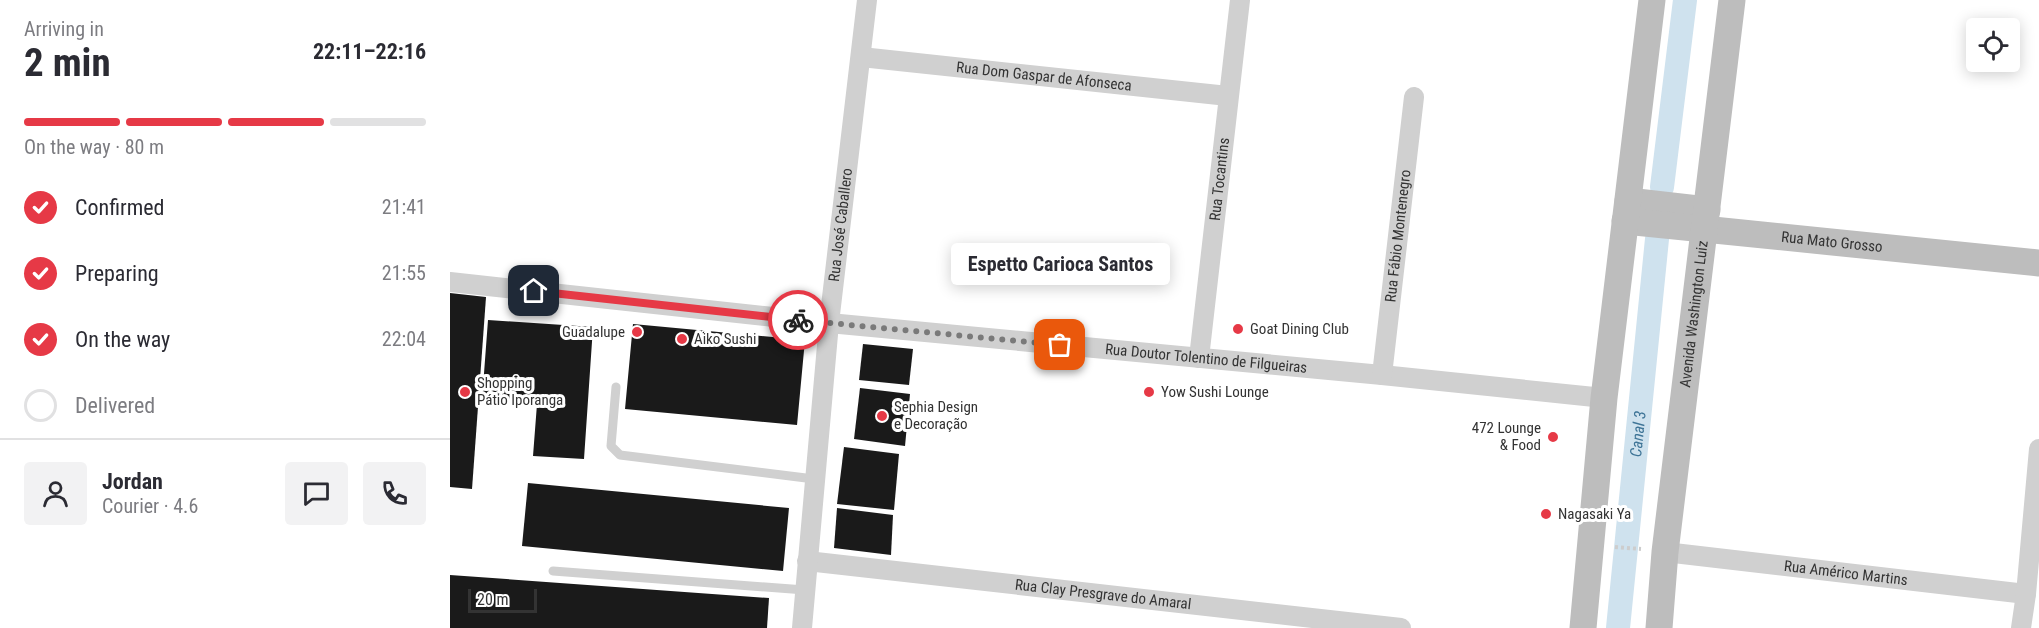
<!DOCTYPE html>
<meta charset="utf-8">
<style>
body{margin:0;font-family:"Roboto Condensed",sans-serif;background:#f2f2f3;color:#2b2b33;height:100vh;display:flex;flex-direction:column;font-size:22px;white-space:nowrap}
*{box-sizing:border-box;margin:0}
p{font-size:20px;color:#7c7c81}
.icon{flex:none;width:33px;height:33px;fill:none;stroke:currentColor;stroke-width:2;stroke-linecap:round;stroke-linejoin:round}
.map{position:relative;flex:1;overflow:hidden}
.side{display:flex;flex-direction:column;background:#fff;width:450px}
.side>*{flex:none}
.controls{position:absolute;left:1516px;top:18px;display:grid;gap:12px}
.controls a{display:grid;place-items:center;width:54px;height:54px;border-radius:6px;background:#fff;box-shadow:0 3px 15px #0003;font-size:30px}
.scale{position:absolute;left:18px;bottom:15px;width:69px;box-sizing:border-box;padding-left:6px;border:3px solid #333;border-top:0;font-size:16px;line-height:21px;white-space:nowrap;color:#333;-webkit-text-stroke:4px #fff;paint-order:stroke}
.pin{position:absolute;display:grid;place-items:center;width:51px;height:51px;color:#fff;margin:-26px;border-radius:12px;box-shadow:0 3px 9px #0006}
.courier{position:absolute;display:grid;place-items:center;width:60px;height:60px;margin:-30px;border:4px solid #e63946;border-radius:50%;background:#fff;color:#222;box-shadow:0 2px 8px #0007}
.bubble{position:absolute;height:42px;border-radius:6px;background:#fff;box-shadow:0 3px 15px #0003;font-size:20px;font-weight:700;line-height:42px;text-align:center}
.summary em{font-style:normal;font-weight:700}
.summary div{display:flex;flex-direction:column-reverse}
.summary{display:flex;align-items:center;justify-content:space-between;height:102px;padding:0 24px}
h1{font-size:39px;font-weight:700;line-height:45px}
.bar{display:grid;grid-template-columns:repeat(4,1fr);gap:9px 6px;align-content:center;height:72px;padding:0 24px}
.bar i{height:8px;border-radius:4px;background:#e1e1e2}
.bar .selected{background:#e63946}
.bar p{grid-column:span 4}
.line{display:flex;align-items:center;gap:15px;padding:0 24px;border-top:2px solid #e1e1e2}
.line div{flex:1}
.round{display:grid;place-items:center;flex:none;width:63px;height:63px;border-radius:6px;background:#f2f2f3}
ol{padding:0 24px;list-style:none}
li{display:flex;align-items:center;gap:18px;height:66px}
li p{margin-inline-start:auto}
li .icon{padding:6px;border-radius:50%;background:#e63946;color:#fff;stroke-width:4}
li:last-child{color:#7c7c81}
li i{width:33px;height:33px;border:3px solid #e1e1e2;border-radius:50%}
main{display:flex;flex:1;min-height:0}
.map>svg:first-child{display:block}
.lines{fill:none;stroke-linecap:round;stroke-linejoin:round}
.canal{stroke:#cfe2ee;stroke-width:24}
.building{fill:#1a1a1a}
.path{stroke:#cdcdcd;stroke-width:4;stroke-dasharray:3 3;stroke-linecap:butt}
.lane{stroke:#d0d0d0;stroke-width:9}
.street{stroke:#d0d0d0;stroke-width:20}
.secondary{stroke:#bdbdbd;stroke-width:27}
.done{stroke:#7a7a7a;stroke-width:6;stroke-dasharray:0 10.8}
.route{stroke:#e63946;stroke-width:8}
.poi-dot{fill:#e63946;stroke:#fff;stroke-width:2}
.labels{text-anchor:middle;stroke-width:6;stroke-linejoin:round;paint-order:stroke}
.street-label{font-size:15px;fill:#333;stroke:#fff}
.poi-label{font-size:15px;fill:#333;stroke:#fff;text-anchor:start}
.water-label{font-size:16px;font-style:italic;fill:#3f7597;stroke:#fff}
</style>
<main>
<section class="side">
<div class="summary"><div><h1>2 min</h1><p>Arriving in</p></div><em>22:11–22:16</em></div>
<div class="bar"><i class="selected"></i><i class="selected"></i><i class="selected"></i><i></i><p>On the way · 80 m</p></div>
<ol>
<li><svg class="icon" aria-label="check" viewBox="0 0 24 24"><path d="M5 12l5 5 9-10"/></svg>Confirmed<p>21:41</p></li>
<li><svg class="icon" aria-label="check" viewBox="0 0 24 24"><path d="M5 12l5 5 9-10"/></svg>Preparing<p>21:55</p></li>
<li><svg class="icon" aria-label="check" viewBox="0 0 24 24"><path d="M5 12l5 5 9-10"/></svg>On the way<p>22:04</p></li>
<li><i></i>Delivered</li>
</ol>
<div class="line" style="height:108px"><a class="round"><svg class="icon" aria-label="person" viewBox="0 0 24 24"><circle cx="12" cy="8" r="4"/><path d="M4 21q1-7 8-7t8 7"/></svg></a><div><b>Jordan</b><p>Courier · 4.6</p></div><a class="round"><svg class="icon" aria-label="chat" viewBox="0 0 24 24"><path d="M4 5h16v11H9l-5 4z"/></svg></a><a class="round"><svg class="icon" aria-label="phone" viewBox="0 0 24 24"><path d="M5 4h4l2 5-3 2q2 4 5 5l2-3 5 2v4C11 20 4 13 5 4z"/></svg></a></div>
</section>
<div class="map">
<svg width="1589" height="628" viewBox="0 0 1589 628">
<rect width="100%" height="100%" fill="#fff"/>
<g class="lines">
<g class="canal">
<polyline points="1212,187 1235,0"/>
<path id="s1" d="M1168 628 1207 239"/>
</g>
</g>
<g class="building">
<polygon points="0,293 36,297 22,489 0,487"/>
<polygon points="38,320 143,327 134,459 83,456 87,404 32,400"/>
<polygon points="183,324 355,340 347,425 175,409"/>
<polygon points="413,344 463,349 459,385 409,380"/>
<polygon points="410,388 460,394 455,446 404,439"/>
<polygon points="394,447 449,454 444,510 387,504"/>
<polygon points="78,483 339,508 333,571 72,546"/>
<polygon points="387,508 443,515 441,555 384,548"/>
<polygon points="0,575 319,598 317,628 0,628"/>
</g>
<g class="lines">
<polyline class="path" points="1165,547 1191,549"/>
<g class="lane">
<polyline points="166,387 161,446 170,455 364,479"/>
<polyline points="103,571 355,590"/>
</g>
<g class="street">
<path id="s2" d="M411 57 778 96"/>
<path id="s3" d="M0 282 379 323 932 375 1154 398"/>
<path id="s4" d="M749 358 790 0"/>
<path id="s5" d="M932 375 964 97"/>
<path id="s6" d="M1215 552 1576 594"/>
<path id="s7" d="M357 561 951 628"/>
<path id="s8" d="M352 628 379 323 417 0"/>
<polyline points="1571,628 1576,594 1589,449"/>
</g>
<g class="secondary">
<polyline points="1178,201 1257,210"/>
<path id="s9" d="M1175 221 1589 263"/>
<polyline points="1133,628 1154,398 1202,0"/>
<path id="s10" d="M1209 628 1215 552 1282 0"/>
</g>
</g>
<g class="lines">
<polyline class="done" points="348,320 610,345"/>
<polyline class="route" points="84,291 348,320"/>
</g>
<g class="poi-dot">
<circle cx="788" cy="329" r="6"/>
<circle cx="187" cy="332" r="6"/>
<circle cx="232" cy="339" r="6"/>
<circle cx="15" cy="392" r="6"/>
<circle cx="699" cy="392" r="6"/>
<circle cx="432" cy="416" r="6"/>
<circle cx="1103" cy="437" r="6"/>
<circle cx="1096" cy="514" r="6"/>
</g>
<g class="labels">
<g class="street-label">
<text dy="5" stroke="none"><textPath href="#s2" startOffset="184">Rua Dom Gaspar de Afonseca</textPath></text>
<text dy="5" stroke="none"><textPath href="#s4" startOffset="180">Rua Tocantins</textPath></text>
<text dy="5" stroke="none"><textPath href="#s8" startOffset="405">Rua José Caballero</textPath></text>
<text dy="5" stroke="none"><textPath href="#s5" startOffset="140">Rua Fábio Montenegro</textPath></text>
<text dy="5" stroke="none"><textPath href="#s9" startOffset="208">Rua Mato Grosso</textPath></text>
<text dy="5" stroke="none"><textPath href="#s10" startOffset="316">Avenida Washington Luiz</textPath></text>
<text dy="5" stroke="none"><textPath href="#s3" startOffset="760">Rua Doutor Tolentino de Filgueiras</textPath></text>
<text dy="5" stroke="none"><textPath href="#s6" startOffset="182">Rua Américo Martins</textPath></text>
<text dy="5" stroke="none"><textPath href="#s7" startOffset="298">Rua Clay Presgrave do Amaral</textPath></text>
</g>
<g class="poi-label">
<text x="800" y="334">Goat Dining Club</text>
<text x="175" y="337" text-anchor="end">Guadalupe</text>
<text x="244" y="344">Aiko Sushi</text>
<text x="27" y="388">Shopping<tspan x="27" dy="17">Pátio Iporanga</tspan></text>
<text x="711" y="397">Yow Sushi Lounge</text>
<text x="444" y="412">Sephia Design<tspan x="444" dy="17">e Decoração</tspan></text>
<text x="1091" y="433" text-anchor="end">472 Lounge<tspan x="1091" dy="17">&amp; Food</tspan></text>
<text x="1108" y="519">Nagasaki Ya</text>
</g>
<g class="water-label">
<text dy="6" stroke="none"><textPath href="#s1" startOffset="195">Canal 3</textPath></text>
</g>
</g>
</svg>
<div class="controls">
<a><svg class="icon" aria-label="locate" viewBox="0 0 24 24"><circle cx="12" cy="12" r="6"/><path d="M12 2v4M12 18v4M2 12h4M18 12h4"/></svg></a>
</div>
<div class="scale">20 m</div>
<div class="pin" style="left:610px;top:345px;background:#ea580c"><svg class="icon" aria-label="bag" viewBox="0 0 24 24"><path d="M5 8h14l-1 12H6zM9 8a3 3 0 0 1 6 0"/></svg></div>
<div class="pin" style="left:84px;top:291px;background:#1f2937"><svg class="icon" aria-label="home" viewBox="0 0 24 24"><path d="M3 11l9-7 9 7M6 9v11h12V9"/></svg></div>
<div class="courier" style="left:348px;top:320px"><svg class="icon" aria-label="bike" viewBox="0 0 24 24"><circle cx="6" cy="16" r="4"/><circle cx="18" cy="16" r="4"/><path d="M6 16l4-8h5l3 8M10 8l3 8H6M13 5h3"/></svg></div>
<div class="bubble" style="left:501px;top:243px;width:219px">Espetto Carioca Santos</div>
</div>
</main>
